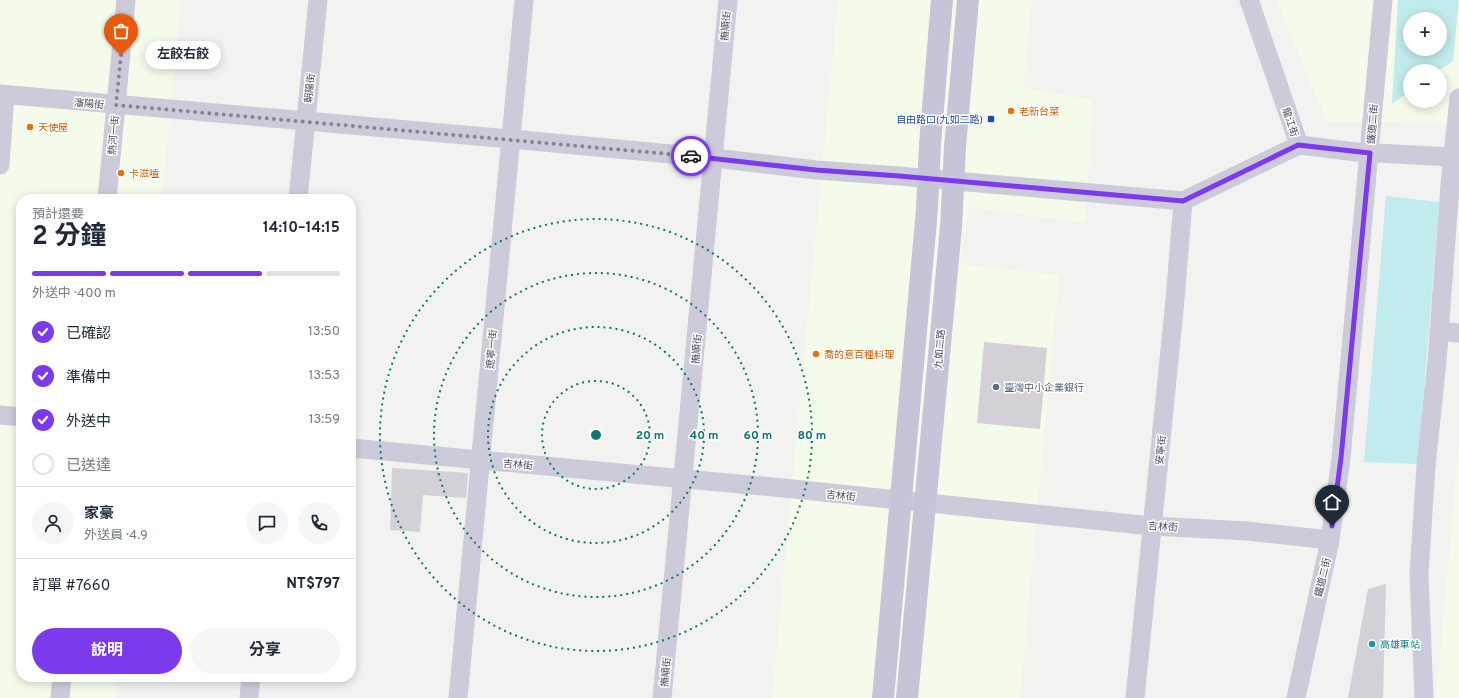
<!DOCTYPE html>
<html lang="zh-TW">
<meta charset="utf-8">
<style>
body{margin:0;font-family:Overpass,"Noto Sans TC",sans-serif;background:#f6f6f7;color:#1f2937;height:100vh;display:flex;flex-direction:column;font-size:15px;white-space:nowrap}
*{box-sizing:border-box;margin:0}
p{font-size:13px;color:#747a83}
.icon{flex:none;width:22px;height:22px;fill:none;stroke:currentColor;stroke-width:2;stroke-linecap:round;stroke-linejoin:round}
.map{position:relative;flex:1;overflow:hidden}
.drawer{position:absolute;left:16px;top:194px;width:340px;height:488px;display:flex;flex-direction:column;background:#fff;border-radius:16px;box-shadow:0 2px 10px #0003}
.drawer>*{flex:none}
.fabs{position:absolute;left:1403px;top:12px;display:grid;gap:8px}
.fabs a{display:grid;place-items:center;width:44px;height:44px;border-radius:50%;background:#fff;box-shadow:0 2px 10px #0003;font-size:20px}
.pin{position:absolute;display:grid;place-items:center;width:34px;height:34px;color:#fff;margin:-41px -17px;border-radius:50% 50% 50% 0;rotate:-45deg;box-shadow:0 0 4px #0007}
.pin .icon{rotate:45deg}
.courier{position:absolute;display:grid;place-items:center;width:40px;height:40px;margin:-20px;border:3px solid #7c3aed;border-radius:50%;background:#fff;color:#222;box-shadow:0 1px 5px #0007}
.bubble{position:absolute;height:28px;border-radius:14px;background:#fff;box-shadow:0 2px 10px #0003;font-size:13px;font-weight:700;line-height:28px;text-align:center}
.summary em{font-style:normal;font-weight:700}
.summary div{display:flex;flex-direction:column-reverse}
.summary{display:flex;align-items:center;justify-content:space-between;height:68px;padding:0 16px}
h1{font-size:26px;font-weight:700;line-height:30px}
.bar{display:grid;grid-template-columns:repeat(4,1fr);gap:6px 4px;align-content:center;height:48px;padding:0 16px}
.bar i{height:5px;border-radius:3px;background:#e0e1e3}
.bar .on{background:#7c3aed}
.bar p{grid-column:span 4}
.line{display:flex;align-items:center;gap:10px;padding:0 16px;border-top:1px solid #e0e1e3}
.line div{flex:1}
.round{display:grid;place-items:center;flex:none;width:42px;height:42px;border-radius:21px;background:#f6f6f7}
ol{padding:0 16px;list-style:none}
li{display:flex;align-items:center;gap:12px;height:44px}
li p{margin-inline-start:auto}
li .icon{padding:4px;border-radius:50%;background:#7c3aed;color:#fff;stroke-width:4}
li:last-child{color:#747a83}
li i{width:22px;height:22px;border:2px solid #e0e1e3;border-radius:50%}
.cta{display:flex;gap:8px;margin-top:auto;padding:8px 16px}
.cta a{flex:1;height:46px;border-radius:24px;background:#7c3aed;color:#fff;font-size:16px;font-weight:700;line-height:46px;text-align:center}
.cta a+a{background:#f6f6f7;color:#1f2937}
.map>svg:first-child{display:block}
.commercial{fill:#f5fbeb;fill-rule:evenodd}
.green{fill:#c1ebed;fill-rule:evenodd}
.building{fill:#d3d0d7}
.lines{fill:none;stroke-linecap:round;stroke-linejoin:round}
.street{stroke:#cdcbd9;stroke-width:19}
.secondary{stroke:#c8c4d8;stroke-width:22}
.done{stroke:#868490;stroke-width:4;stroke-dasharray:0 7.2}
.route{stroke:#7c3aed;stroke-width:5}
.ring{fill:none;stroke:#0f766e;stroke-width:2;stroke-dasharray:2 4}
.food-dot{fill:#e8710a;stroke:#fff;stroke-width:1.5}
.transit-dot{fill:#1a4fb4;stroke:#fff;stroke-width:1.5}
.service-dot{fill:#5c6f8a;stroke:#fff;stroke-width:1.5}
.culture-dot{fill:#0f9aa8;stroke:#fff;stroke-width:1.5}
.labels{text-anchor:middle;stroke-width:3;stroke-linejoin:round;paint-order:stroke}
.street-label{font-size:10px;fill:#4c495d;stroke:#fff}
.food-label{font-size:10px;fill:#c56008;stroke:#fff;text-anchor:start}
.transit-label{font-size:10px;fill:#164399;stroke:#fff;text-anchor:end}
.service-label{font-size:10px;fill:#4e5e75;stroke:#fff;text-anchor:start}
.culture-label{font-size:10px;fill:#0d838f;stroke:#fff;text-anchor:start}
.centre{fill:#0f766e;stroke:#fff;stroke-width:2}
.ring-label{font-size:12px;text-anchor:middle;font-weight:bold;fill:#0f766e;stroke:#fff;stroke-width:3;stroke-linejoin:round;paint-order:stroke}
</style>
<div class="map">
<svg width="1459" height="698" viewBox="0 0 1459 698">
<rect width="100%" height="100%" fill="#f2f2f0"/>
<g class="commercial">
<polygon points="0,0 181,0 162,199 21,199 21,677 118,677 116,698 0,698"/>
<polygon points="838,0 1032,0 1023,88 1093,100 1085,223 969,207 960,264 1059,275 1020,698 772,698"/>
<path d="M1276 0H1459V123L1327 122ZM1410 19H1440V49H1410ZM1410 71H1440V101H1410Z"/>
<polygon points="1459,438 1459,698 1436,698 1456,476"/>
</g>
<g class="green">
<path d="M1398 0H1459L1453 61 1438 71H1410V91L1392 104ZM1410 19H1440V49H1410Z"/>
<polygon points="1386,196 1439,202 1418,464 1364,462"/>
</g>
<g class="building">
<polygon points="984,342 1047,348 1040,429 977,423"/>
<polygon points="392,468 468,473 466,498 423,495 420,532 390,530"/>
<polygon points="1386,584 1383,698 1348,698 1368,589"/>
</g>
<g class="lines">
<g class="street">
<polyline points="0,94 511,139 714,158 816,170 899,176 1183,201"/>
<polyline points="1299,145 1357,152 1452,157"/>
<polyline points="0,165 5,95"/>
<polyline points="107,199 126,0"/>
<polyline points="298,199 318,0"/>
<polyline points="1183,201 1299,145 1249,0"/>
<polyline points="1439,331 1459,333"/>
<polyline points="0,415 21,417"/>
<polyline points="351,448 783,488 1152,526 1247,531 1330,540"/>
<polyline points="60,698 62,677"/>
<polyline points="249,698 251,677"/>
<polyline points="458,698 524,0"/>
<polyline points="662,698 728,0"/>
<polyline points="1135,698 1175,300 1183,201"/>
<polyline points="1296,698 1330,540 1341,458 1383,0"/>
<polyline points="1424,698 1419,574 1426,466 1437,361 1450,185 1459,98"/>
</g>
<g class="secondary">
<polyline points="883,698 927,209 930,144 942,0"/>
<polyline points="907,698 951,227 955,147 968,0"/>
</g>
</g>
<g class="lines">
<polyline class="done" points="121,55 116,105 691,156"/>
<polyline class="route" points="691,156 816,170 899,176 1183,201 1298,145 1370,153 1341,458 1332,526"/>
</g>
<g class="ring">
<circle cx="596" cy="435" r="54"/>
<circle cx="596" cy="435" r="108"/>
<circle cx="596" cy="435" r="162"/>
<circle cx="596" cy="435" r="216"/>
</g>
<g class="food-dot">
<circle cx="1011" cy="111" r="4"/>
<circle cx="30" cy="127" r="4"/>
<circle cx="121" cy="173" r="4"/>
<circle cx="816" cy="354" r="4"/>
</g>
<rect class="transit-dot" x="987" y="115" width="8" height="8" rx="2"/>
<circle class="service-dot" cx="996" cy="387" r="4"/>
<circle class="culture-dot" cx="1372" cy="644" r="4"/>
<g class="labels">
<g class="street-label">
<text transform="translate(725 26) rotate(-85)" y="4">撫順街</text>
<text transform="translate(309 88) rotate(-84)" y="4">朝陽街</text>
<text transform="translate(89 103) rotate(5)" y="4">瀋陽街</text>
<text transform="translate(1291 122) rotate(71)" y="4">龍江街</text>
<text transform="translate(1372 124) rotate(-86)" y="4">鐵道二街</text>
<text transform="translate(113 135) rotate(-85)" y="4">熱河一街</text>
<text transform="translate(491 349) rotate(-85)" y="4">遼寧一街</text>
<text transform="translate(696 349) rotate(-85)" y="4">撫順街</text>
<text transform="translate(939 349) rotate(-85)" y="4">九如二路</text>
<text transform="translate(1160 450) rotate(-84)" y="4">安寧街</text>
<text transform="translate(518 464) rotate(5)" y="4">吉林街</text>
<text transform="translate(841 495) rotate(6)" y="4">吉林街</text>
<text transform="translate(1163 526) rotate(4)" y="4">吉林街</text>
<text transform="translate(1322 577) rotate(-77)" y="4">鐵道二街</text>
<text transform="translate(665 672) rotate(-84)" y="4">撫順街</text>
</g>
<g class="food-label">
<text x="1019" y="115">老新台菜</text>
<text x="38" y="131">天使屋</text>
<text x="129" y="177">卡滋嗑</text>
<text x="824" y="358">喬的意百種料理</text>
</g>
<g class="transit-label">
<text x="983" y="123">自由路口(九如二路)</text>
</g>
<g class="service-label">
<text x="1004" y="391">臺灣中小企業銀行</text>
</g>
<g class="culture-label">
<text x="1380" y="648">高雄車站</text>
</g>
</g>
<circle cx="596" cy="435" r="6" class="centre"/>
<g class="ring-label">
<text x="650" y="439">20 m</text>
<text x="704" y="439">40 m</text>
<text x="758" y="439">60 m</text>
<text x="812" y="439">80 m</text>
</g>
</svg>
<div class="fabs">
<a>+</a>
<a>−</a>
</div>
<div class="pin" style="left:121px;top:55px;background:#ea580c"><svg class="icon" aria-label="bag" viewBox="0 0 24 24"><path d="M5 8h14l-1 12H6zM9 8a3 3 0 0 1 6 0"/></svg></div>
<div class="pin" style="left:1332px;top:526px;background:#1f2937"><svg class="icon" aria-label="home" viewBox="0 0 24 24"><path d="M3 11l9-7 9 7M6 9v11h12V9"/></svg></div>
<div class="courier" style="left:691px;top:156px"><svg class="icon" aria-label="car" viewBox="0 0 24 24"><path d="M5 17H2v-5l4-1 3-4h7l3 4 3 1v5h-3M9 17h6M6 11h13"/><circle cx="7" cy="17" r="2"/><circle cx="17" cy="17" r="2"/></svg></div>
<div class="bubble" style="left:145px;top:41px;width:76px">左餃右餃</div>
<section class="drawer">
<div class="summary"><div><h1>2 分鐘</h1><p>預計還要</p></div><em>14:10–14:15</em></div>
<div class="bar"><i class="on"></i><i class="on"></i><i class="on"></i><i></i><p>外送中 · 400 m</p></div>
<ol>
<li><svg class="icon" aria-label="check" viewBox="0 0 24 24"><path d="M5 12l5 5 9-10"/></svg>已確認<p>13:50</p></li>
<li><svg class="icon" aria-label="check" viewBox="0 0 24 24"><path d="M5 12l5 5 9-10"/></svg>準備中<p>13:53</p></li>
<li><svg class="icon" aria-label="check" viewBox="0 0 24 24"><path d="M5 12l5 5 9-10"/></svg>外送中<p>13:59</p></li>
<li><i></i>已送達</li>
</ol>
<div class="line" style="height:72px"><a class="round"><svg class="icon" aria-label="person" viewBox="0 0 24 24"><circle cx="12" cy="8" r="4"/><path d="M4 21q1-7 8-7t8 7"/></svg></a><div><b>家豪</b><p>外送員 · 4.9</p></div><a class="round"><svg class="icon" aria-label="chat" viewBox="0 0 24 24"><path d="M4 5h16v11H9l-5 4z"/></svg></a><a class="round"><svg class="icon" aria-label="phone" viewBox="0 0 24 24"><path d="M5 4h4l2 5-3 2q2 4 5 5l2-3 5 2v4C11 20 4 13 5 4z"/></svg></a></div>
<div class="line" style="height:52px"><div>訂單 #7660</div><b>NT$797</b></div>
<div class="cta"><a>說明</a><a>分享</a></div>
</section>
</div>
